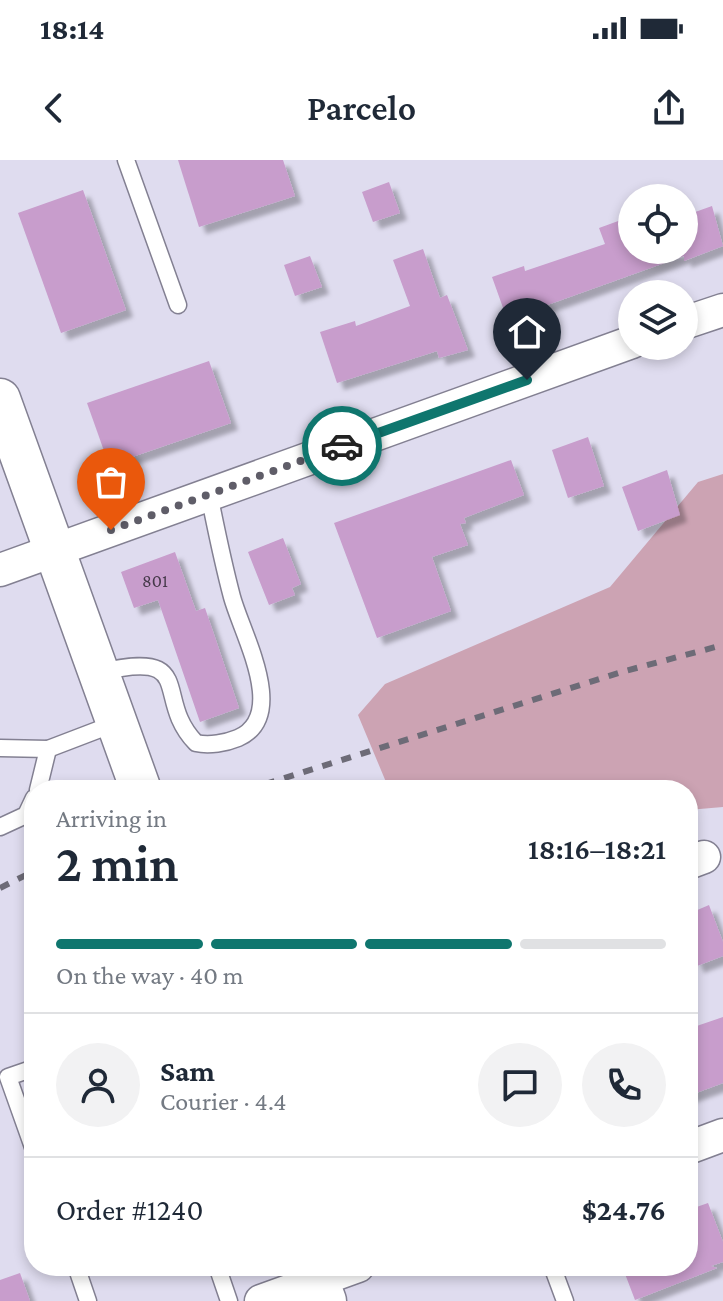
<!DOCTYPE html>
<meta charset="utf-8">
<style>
body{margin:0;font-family:"Crimson Pro",serif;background:#f2f2f3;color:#1f2937;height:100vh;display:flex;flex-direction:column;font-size:30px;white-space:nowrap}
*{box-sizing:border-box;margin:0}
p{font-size:26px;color:#747a83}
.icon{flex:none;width:44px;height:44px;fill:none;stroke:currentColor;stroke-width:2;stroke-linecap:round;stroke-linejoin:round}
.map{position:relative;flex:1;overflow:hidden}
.sheet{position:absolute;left:24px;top:620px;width:674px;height:496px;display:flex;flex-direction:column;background:#fff;border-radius:32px;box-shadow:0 4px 12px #0003}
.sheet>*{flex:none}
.tools{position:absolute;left:618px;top:24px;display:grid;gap:16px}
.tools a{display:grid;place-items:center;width:80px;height:80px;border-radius:50%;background:#fff;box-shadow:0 4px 12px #0003;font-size:40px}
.pin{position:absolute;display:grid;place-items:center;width:68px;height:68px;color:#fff;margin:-82px -34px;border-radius:50% 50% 50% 0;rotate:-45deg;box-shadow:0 0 8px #0007}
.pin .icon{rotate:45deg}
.courier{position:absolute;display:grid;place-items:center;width:80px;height:80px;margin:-40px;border:6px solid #0f766e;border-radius:50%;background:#fff;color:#222;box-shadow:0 2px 10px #0007}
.headline em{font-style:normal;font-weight:600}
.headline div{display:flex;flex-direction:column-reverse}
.headline{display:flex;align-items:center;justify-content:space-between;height:136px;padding:0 32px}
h1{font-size:52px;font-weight:600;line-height:60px}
.bar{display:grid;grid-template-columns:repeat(4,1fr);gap:12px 8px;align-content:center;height:96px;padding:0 32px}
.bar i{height:10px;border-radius:6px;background:#e0e1e3}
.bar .on{background:#0f766e}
.bar p{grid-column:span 4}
.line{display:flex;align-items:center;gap:20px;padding:0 32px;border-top:2px solid #e0e1e3}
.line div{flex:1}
.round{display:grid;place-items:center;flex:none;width:84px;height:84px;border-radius:42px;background:#f2f2f3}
.status{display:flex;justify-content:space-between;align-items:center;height:56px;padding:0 40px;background:#fff;direction:ltr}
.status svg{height:22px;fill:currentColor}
header{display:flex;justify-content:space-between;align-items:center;height:104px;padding:0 32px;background:#fff;font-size:36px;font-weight:600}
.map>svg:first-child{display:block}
.green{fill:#cca3b3}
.building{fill:#c89dcc;filter:url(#shadow)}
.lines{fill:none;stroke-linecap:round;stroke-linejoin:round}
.service-casing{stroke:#838092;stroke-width:19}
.minor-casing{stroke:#838092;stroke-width:35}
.tertiary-casing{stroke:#838092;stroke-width:43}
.service{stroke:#fff;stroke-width:16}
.minor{stroke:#fff;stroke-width:32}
.tertiary{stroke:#fff;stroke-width:40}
.rail{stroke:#6d6b77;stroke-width:6;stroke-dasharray:10 10;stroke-linecap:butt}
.done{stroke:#5f5d68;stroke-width:8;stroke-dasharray:0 14.4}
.route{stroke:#0f766e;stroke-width:10}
.labels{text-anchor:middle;stroke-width:6;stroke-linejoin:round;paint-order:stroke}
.number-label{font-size:18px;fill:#46394a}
</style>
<div class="status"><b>18:14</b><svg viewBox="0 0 49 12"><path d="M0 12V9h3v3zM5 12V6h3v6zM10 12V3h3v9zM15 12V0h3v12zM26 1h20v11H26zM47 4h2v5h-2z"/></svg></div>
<header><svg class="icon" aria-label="back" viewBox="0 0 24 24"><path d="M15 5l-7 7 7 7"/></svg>Parcelo<svg class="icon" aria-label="share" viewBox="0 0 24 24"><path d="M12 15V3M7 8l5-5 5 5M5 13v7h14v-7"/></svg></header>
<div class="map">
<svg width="723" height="1141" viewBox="0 0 723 1141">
<defs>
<filter id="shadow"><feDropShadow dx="7" dy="7" stdDeviation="2" flood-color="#0004"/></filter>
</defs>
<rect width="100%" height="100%" fill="#dfdcef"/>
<polygon class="green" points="723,314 723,647 688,650 688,630 577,630 386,622 358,555 385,524 610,427 698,322"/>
<g class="building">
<polygon points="178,0 283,0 295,36 199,67"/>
<polygon points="389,22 400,53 373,62 362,32"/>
<polygon points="83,30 126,150 61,173 18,53"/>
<polygon points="712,46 723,86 684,101 684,96 539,148 542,159 511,170 492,117 524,106 525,111 605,84 599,68 632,56 632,90 684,90 684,56"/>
<polygon points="423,89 440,138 447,135 468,190 439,198 437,191 337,223 320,172 355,161 356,166 410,146 393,100"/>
<polygon points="310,96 322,127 295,136 284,105"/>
<polygon points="209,201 231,263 109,305 87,243"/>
<polygon points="588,277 604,326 568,338 552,290"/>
<polygon points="511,300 524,335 464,358 466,363 460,364 468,385 432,397 451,451 377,478 334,363"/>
<polygon points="667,310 680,355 638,371 622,327"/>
<polygon points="283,378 301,424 292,428 295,435 269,445 248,392"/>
<polygon points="175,392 196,451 205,448 239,548 200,562 158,440 134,448 121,412"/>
<polygon points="709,745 723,782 723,796 697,806 688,783 688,754"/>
<polygon points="723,857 723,923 688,936 688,869"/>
<polygon points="708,1043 723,1082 723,1102 711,1106 717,1108 635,1140 622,1106 688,1106 688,1050"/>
<polygon points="20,1113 30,1141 0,1141 0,1120"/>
</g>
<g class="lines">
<g class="service-casing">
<g id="service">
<polyline points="126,0 178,145"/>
<path d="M100 512C199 489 152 538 196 583 209 586 226 583 238 578 289 556 242 474 232 437 223 403 216 369 209 334"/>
<polyline points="0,588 48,589 116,563"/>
<polyline points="38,630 48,589"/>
<polyline points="0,667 26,655 34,638"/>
<polyline points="34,908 8,917 34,990"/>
<polyline points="76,1106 88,1141"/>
<polyline points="217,1106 229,1141"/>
<polyline points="552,1106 565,1141"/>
</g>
</g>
<g class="minor-casing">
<g id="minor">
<polyline points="684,163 723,150"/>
<polyline points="0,410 632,182"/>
<polyline points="688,703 704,697"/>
<polyline points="688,988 723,975"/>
<polyline points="261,1141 358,1106"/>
</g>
</g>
<g class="tertiary-casing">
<g id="tertiary">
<polyline points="0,239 141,630"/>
<polyline points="313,1106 326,1141"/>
</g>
</g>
<use href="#service" class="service"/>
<use href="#minor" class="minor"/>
<use href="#tertiary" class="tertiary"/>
<g class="rail">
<polyline points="246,630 625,511 723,485"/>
<polyline points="0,728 34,711"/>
</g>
</g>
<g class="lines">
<polyline class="done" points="111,370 342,286"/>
<polyline class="route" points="342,286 527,220"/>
</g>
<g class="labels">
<g class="number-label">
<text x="155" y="427">801</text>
</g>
</g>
</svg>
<div class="tools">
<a><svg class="icon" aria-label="locate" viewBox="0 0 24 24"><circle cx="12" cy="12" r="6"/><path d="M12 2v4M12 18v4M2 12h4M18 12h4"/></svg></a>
<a><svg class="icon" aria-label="layers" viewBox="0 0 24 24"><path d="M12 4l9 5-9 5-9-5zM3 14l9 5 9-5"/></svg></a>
</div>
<div class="pin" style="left:111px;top:370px;background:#ea580c"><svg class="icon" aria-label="bag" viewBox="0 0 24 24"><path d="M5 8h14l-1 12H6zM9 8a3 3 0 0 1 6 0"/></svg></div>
<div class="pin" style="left:527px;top:220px;background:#1f2937"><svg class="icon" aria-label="home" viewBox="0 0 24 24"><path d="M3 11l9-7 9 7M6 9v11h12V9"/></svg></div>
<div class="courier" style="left:342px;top:286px"><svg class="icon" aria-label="car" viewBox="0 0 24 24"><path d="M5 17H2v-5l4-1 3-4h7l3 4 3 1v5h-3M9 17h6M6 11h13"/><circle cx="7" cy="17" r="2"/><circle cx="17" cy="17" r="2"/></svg></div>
<section class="sheet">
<div class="headline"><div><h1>2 min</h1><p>Arriving in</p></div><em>18:16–18:21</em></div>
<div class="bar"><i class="on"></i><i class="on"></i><i class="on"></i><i></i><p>On the way · 40 m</p></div>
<div class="line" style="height:144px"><a class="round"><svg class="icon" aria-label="person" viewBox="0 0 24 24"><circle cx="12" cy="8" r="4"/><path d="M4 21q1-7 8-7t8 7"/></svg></a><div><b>Sam</b><p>Courier · 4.4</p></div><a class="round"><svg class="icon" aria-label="chat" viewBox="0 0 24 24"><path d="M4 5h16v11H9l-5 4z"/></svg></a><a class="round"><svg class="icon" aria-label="phone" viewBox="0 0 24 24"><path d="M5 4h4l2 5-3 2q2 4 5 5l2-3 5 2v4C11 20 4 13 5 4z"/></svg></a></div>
<div class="line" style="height:104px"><div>Order #1240</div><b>$24.76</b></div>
</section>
</div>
